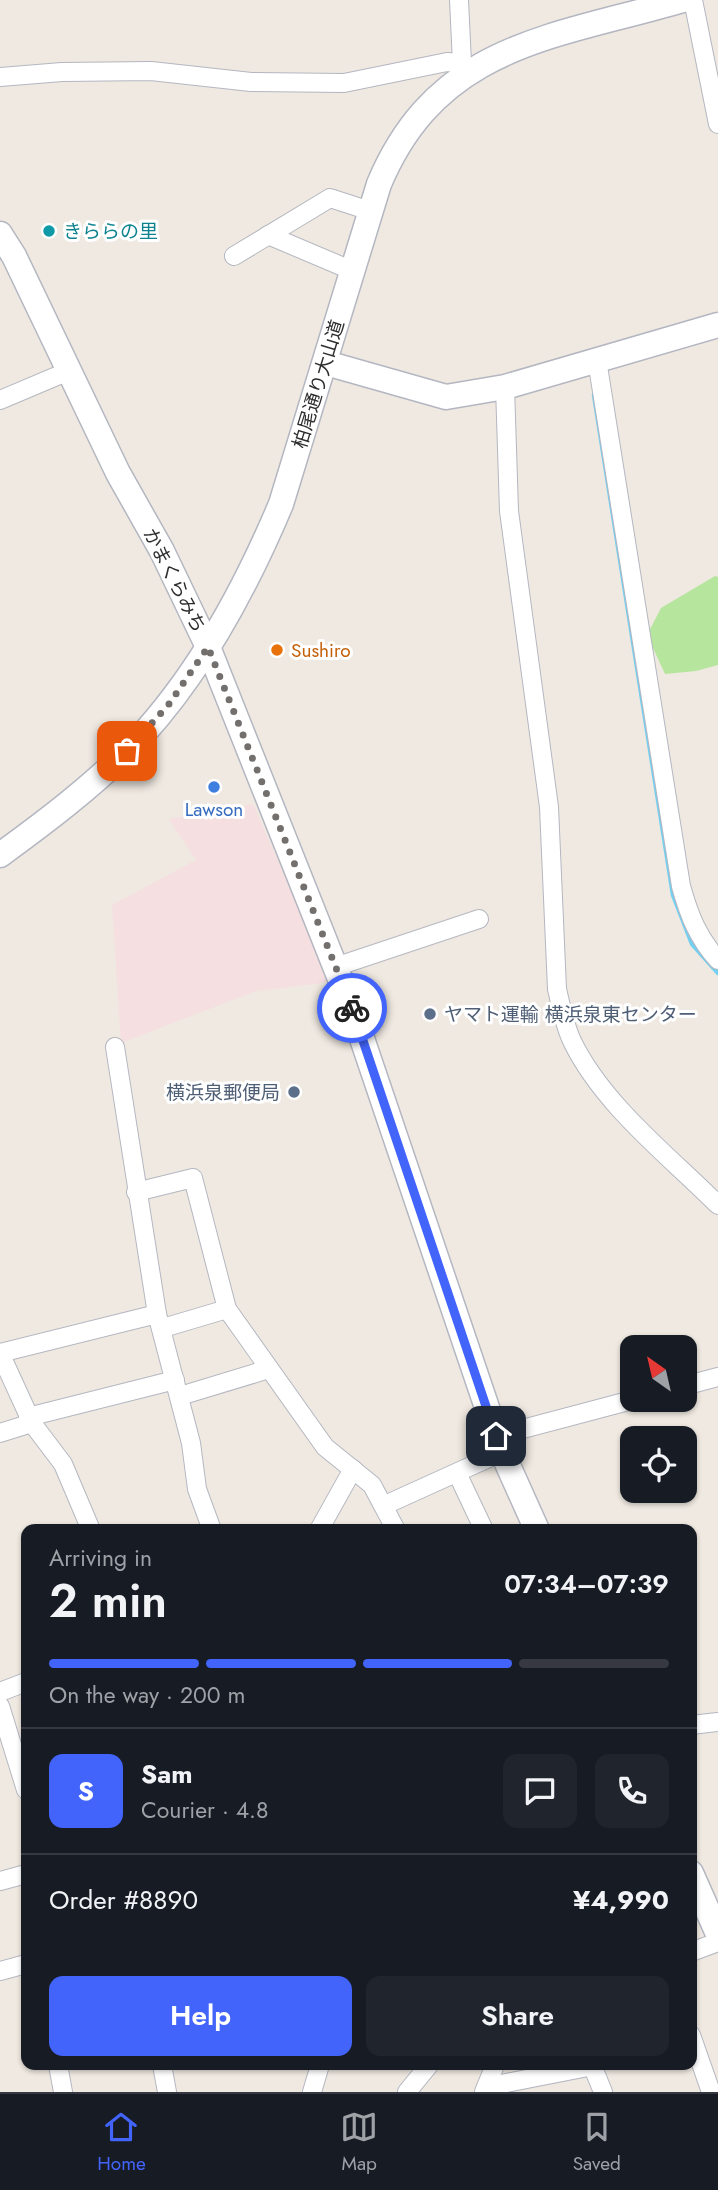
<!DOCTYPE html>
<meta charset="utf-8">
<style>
body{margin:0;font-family:Jost,"Noto Sans JP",sans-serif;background:#20242c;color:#f1f3f6;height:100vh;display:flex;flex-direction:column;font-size:26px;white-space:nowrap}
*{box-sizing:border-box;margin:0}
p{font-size:23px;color:#9ea1a6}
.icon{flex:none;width:38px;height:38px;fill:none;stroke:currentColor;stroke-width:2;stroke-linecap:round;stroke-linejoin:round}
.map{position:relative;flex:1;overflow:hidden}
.details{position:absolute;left:21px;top:1524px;width:676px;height:546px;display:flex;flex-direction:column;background:#171b24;border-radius:14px;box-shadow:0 2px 5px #0004}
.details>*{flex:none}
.needle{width:46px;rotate:326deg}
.buttons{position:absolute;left:620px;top:1335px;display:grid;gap:14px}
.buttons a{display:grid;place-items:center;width:77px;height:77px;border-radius:14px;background:#171b24;box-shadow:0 2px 5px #0004;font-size:35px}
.pin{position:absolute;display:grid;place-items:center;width:60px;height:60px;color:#fff;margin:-30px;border-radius:14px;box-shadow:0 4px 10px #0006}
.courier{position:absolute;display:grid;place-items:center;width:70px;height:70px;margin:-35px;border:5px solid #4264fb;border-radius:50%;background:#fff;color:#222;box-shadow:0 2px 9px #0007}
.summary em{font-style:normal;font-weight:600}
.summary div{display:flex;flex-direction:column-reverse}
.summary{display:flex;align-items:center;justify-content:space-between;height:119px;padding:0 28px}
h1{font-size:46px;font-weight:600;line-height:52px}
.bar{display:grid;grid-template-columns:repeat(4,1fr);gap:10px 7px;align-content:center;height:84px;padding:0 28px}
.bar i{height:9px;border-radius:5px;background:#363941}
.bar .on{background:#4264fb}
.bar p{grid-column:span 4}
.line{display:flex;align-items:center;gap:18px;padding:0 28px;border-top:2px solid #363941}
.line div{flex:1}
.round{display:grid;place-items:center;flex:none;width:74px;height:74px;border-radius:14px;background:#20242c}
.primary-button{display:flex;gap:14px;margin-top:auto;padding:14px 28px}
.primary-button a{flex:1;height:80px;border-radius:14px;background:#4264fb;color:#fff;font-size:28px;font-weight:600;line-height:80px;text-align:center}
.primary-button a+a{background:#20242c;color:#f1f3f6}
.tabs{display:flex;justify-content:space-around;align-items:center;height:98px;border-top:2px solid #363941;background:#171b24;font-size:19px;color:#9ea1a6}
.tabs a{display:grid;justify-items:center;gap:4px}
.tabs .on{color:#4264fb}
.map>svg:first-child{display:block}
.medical{fill:#f5dfe0}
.green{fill:#b6e59e}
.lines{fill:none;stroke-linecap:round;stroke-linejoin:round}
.stream{stroke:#75cff0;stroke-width:4.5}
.street-casing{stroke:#b4b7c1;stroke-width:20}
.secondary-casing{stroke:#b4b7c1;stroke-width:27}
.street{stroke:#fff;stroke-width:18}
.secondary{stroke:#fff;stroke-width:24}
.done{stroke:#726f6d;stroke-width:7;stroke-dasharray:0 12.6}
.route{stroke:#4264fb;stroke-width:9}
.culture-dot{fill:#0f9aa8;stroke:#fff;stroke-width:2.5}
.food-dot{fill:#e8710a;stroke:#fff;stroke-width:2.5}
.shop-dot{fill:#3f7fe0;stroke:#fff;stroke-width:2.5}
.service-dot{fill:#5c6f8a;stroke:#fff;stroke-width:2.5}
.labels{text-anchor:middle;stroke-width:6;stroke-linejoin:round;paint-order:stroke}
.culture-label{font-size:19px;fill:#0d838f;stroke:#fff;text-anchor:start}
.street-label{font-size:19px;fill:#2e2e2e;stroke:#fff}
.food-label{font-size:19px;fill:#c56008;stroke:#fff;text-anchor:start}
.shop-label{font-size:19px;fill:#366cbe;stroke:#fff}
.service-label{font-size:19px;fill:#4e5e75;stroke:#fff;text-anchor:start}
</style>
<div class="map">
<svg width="718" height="2092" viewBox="0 0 718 2092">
<rect width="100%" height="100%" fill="#efe9e1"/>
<polygon class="medical" points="253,804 331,982 256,991 121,1043 112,905 196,860 169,819"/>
<polygon class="green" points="715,576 718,577 718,665 696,671 665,674 647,635 661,608"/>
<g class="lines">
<polyline class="stream" points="594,395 673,895 692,944 718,973"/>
<g class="street-casing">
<g id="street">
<polyline points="459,0 462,63 468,70"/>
<polyline points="693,0 718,124"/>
<polyline points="0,77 62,72 151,71 251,82 344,83 447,62 462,63"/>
<polyline points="268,235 353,271"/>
<polyline points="234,256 330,198 370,211"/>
<path d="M597 360 681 886C689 915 698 938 718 960"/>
<path d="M505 387 509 511 549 807 557 989C561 1006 564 1024 572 1041 603 1105 668 1155 718 1205"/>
<polyline points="0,400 71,370"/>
<polyline points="335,967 479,919"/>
<polyline points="115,1047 157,1314 191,1443 197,1489 212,1530"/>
<polyline points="136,1192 193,1178 227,1309 325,1447 372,1485 396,1530"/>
<polyline points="163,1328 227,1309"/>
<polyline points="0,1353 32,1423 63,1464 91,1530"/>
<polyline points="0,1353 157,1314"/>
<polyline points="684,1386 718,1377"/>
<polyline points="180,1396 269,1369"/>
<polyline points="28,1417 175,1380"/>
<polyline points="0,1433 32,1423"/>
<polyline points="496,1436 632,1400"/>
<polyline points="457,1473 484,1530"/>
<polyline points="385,1505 502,1452"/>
<polyline points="319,1530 353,1469"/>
<polyline points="0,1692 26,1682"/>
<polyline points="0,1706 26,1790"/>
<polyline points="691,1725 718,1722"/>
<polyline points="0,1881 26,1874"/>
<polyline points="691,1952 718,1942"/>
<polyline points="0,1971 26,1964"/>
<polyline points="691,2035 711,2092"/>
<polyline points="58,2065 63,2092"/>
<polyline points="162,2065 167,2092"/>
<polyline points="592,2065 603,2092"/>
<polyline points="486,2087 593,2066"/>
<polyline points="312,2092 320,2065"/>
<polyline points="407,2092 429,2065"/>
<polyline points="484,2092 495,2065"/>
</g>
</g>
<g class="secondary-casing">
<g id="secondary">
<polyline points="0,234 14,256 118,473 162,551 208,647 352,1009 502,1452 537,1530"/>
<polyline points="326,363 446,397 505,387 718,325"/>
<path d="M0 855C44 823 89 789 127 751 195 683 244 592 281 504L379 184C438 44 552 38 683 0"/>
<polyline points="691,1873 718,1934"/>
</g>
</g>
<use href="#street" class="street"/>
<use href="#secondary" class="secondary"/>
</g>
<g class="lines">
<polyline class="done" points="127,751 169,704 208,647 352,1008"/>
<polyline class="route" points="352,1008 496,1436"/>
</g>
<circle class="culture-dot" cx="49" cy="231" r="7"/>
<circle class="food-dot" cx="277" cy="650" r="7"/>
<circle class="shop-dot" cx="214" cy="787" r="7"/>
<g class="service-dot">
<circle cx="430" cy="1014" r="7"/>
<circle cx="294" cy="1092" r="7"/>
</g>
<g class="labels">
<g class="culture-label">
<text x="63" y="238">きららの里</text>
</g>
<g class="street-label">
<text transform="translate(318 384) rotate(-73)" y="7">柏尾通り大山道</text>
<text transform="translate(175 580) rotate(63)" y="7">かまくらみち</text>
</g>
<g class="food-label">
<text x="291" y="657">Sushiro</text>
</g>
<g class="shop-label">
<text x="214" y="816">Lawson</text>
</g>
<g class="service-label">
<text x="444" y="1021">ヤマト運輸 横浜泉東センター</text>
<text x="280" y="1099" text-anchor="end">横浜泉郵便局</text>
</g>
</g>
</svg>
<div class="buttons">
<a><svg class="needle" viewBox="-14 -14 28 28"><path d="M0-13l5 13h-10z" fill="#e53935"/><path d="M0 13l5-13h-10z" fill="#9ea1a6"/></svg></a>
<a><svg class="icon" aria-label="locate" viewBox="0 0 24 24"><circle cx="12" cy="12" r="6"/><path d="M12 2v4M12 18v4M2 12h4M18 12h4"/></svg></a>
</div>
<div class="pin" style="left:127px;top:751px;background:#ea580c"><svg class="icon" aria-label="bag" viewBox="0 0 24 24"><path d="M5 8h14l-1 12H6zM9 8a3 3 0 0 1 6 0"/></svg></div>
<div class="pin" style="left:496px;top:1436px;background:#1f2937"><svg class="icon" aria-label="home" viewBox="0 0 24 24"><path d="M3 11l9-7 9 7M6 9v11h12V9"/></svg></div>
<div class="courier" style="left:352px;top:1008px"><svg class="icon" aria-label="bike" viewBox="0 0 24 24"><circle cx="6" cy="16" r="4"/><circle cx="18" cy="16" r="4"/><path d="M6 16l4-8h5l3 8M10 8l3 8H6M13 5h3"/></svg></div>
<section class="details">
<div class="summary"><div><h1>2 min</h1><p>Arriving in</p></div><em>07:34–07:39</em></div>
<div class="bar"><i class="on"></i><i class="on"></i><i class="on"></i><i></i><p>On the way · 200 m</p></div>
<div class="line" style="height:126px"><b class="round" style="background:#4264fb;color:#fff">S</b><div><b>Sam</b><p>Courier · 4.8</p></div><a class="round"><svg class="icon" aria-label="chat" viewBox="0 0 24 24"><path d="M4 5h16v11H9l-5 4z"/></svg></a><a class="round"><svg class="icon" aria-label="phone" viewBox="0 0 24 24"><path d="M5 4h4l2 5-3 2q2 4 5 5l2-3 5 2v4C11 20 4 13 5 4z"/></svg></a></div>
<div class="line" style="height:91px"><div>Order #8890</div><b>¥4,990</b></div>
<div class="primary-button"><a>Help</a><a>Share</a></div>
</section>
</div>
<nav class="tabs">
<a class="on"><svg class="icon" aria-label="home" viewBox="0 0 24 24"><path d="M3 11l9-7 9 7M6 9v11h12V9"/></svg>Home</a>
<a><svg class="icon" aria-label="map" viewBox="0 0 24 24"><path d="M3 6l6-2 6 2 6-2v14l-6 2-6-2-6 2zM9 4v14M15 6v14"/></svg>Map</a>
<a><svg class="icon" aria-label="saved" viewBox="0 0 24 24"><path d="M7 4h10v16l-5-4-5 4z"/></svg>Saved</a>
</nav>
